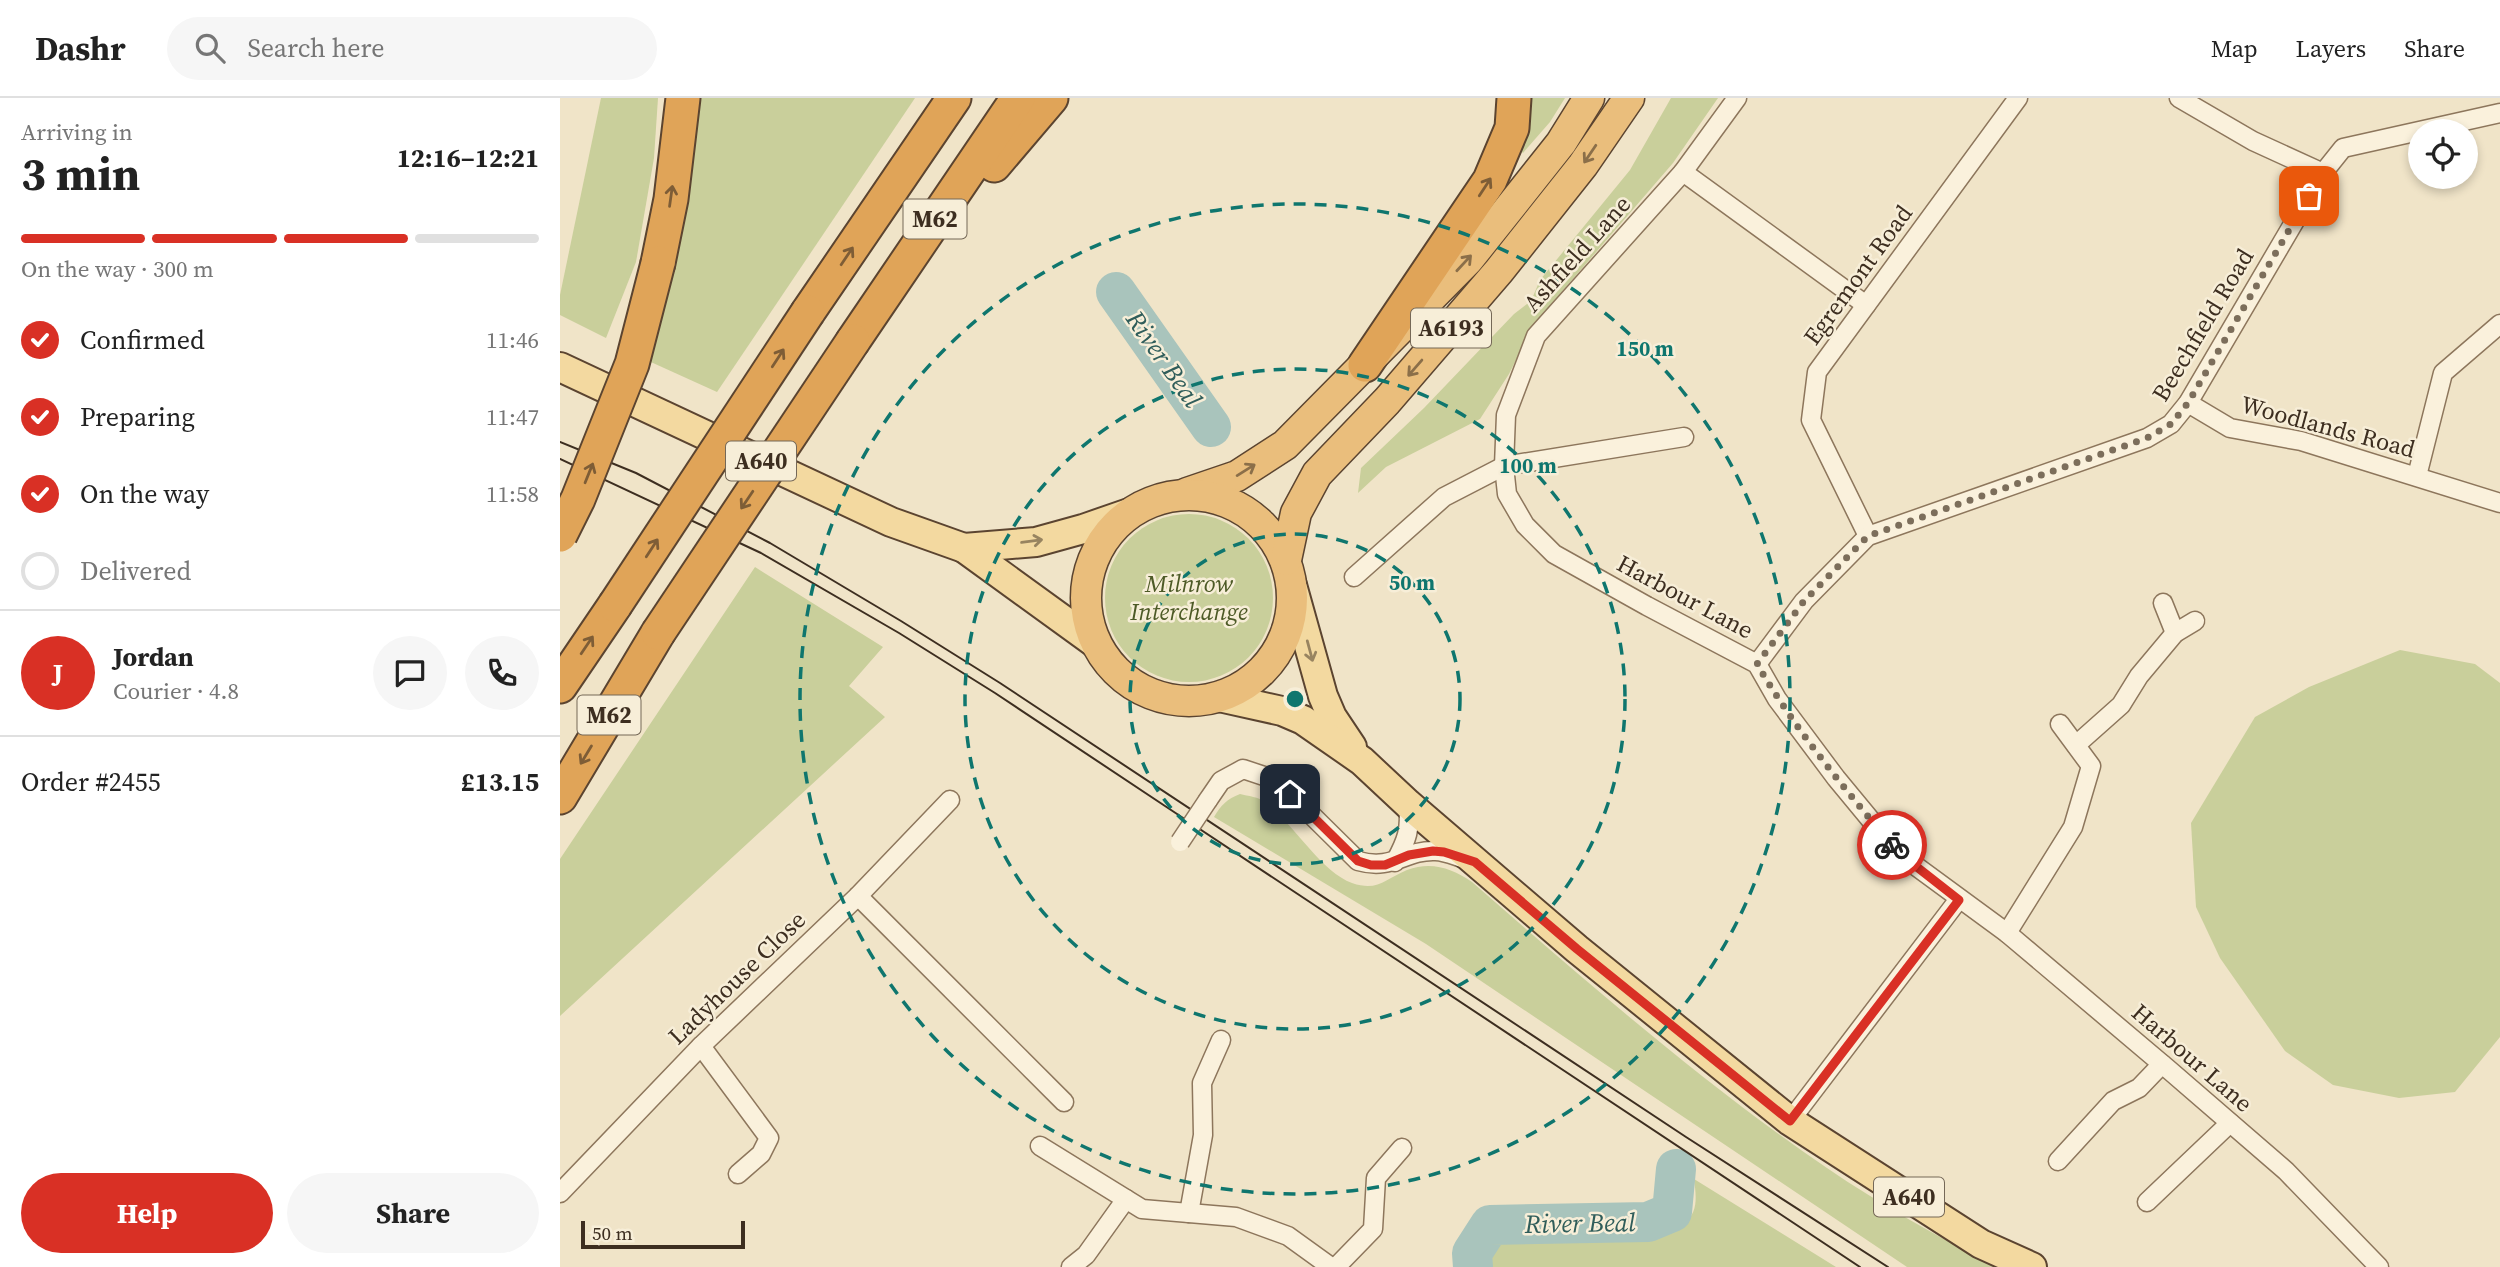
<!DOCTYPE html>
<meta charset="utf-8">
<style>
body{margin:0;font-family:"Source Serif 4",serif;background:#f6f6f6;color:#222;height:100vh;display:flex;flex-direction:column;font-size:26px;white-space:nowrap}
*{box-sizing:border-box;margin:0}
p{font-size:23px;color:#767676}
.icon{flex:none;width:38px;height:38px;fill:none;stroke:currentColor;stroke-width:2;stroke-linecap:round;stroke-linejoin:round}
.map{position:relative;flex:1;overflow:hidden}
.drawer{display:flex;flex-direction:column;background:#fff;width:560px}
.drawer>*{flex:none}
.fabs{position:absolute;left:1848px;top:21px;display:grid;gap:14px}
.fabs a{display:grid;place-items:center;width:70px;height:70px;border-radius:50%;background:#fff;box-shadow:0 4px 10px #0003;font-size:35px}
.scale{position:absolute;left:21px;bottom:18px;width:164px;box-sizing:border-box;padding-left:7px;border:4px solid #3d2e20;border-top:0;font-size:19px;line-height:24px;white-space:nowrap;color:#3d2e20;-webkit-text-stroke:5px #f7eed8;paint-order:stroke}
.pin{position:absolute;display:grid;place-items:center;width:60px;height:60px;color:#fff;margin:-30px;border-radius:14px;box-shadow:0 4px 10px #0006}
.courier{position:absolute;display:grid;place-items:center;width:70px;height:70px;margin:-35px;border:5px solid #d93025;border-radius:50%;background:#fff;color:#222;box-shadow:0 2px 9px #0007}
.head em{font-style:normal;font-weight:700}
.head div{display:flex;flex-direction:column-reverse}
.head{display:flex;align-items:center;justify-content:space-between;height:119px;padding:0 21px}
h1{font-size:46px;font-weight:700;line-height:52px}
.bar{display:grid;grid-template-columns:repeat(4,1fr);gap:10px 7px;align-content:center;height:84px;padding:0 21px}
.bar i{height:9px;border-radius:5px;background:#e0e0e0}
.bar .selected{background:#d93025}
.bar p{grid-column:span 4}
.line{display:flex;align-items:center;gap:18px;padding:0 21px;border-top:2px solid #e0e0e0}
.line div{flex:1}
.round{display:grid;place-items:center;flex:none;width:74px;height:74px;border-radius:37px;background:#f6f6f6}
ol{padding:0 21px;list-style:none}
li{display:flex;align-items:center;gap:21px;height:77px}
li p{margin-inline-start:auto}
li .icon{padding:7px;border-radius:50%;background:#d93025;color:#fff;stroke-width:4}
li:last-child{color:#767676}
li i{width:38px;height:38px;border:4px solid #e0e0e0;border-radius:50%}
.action{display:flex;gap:14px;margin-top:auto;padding:14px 21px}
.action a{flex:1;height:80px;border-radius:42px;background:#d93025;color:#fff;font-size:28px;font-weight:700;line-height:80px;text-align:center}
.action a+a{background:#f6f6f6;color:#222}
header{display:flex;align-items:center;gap:42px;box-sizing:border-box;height:98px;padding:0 35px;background:#fff;border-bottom:2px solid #e0e0e0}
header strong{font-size:33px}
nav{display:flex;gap:38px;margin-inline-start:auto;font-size:24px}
.search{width:490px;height:63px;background:#f6f6f6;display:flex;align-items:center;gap:18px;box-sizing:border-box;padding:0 24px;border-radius:38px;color:#767676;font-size:26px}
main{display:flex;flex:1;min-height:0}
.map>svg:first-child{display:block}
.green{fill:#c9cf9b}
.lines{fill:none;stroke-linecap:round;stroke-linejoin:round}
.river{stroke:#a9c4bc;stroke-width:40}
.minor-casing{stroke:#8d765c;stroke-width:21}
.primary-casing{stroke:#5b4430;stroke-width:32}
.trunk-casing{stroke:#5b4430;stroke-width:33}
.motorway-casing{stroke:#5b4430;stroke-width:37}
.minor{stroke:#faf1dc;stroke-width:18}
.primary{stroke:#f3d9a0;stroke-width:28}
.trunk{stroke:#eabe7c;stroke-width:30}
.motorway{stroke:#e0a458;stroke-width:33}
.tram{stroke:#3d2e20;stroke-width:2}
.minor-bridge-casing{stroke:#8d765c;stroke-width:21;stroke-linecap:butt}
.motorway-bridge-casing{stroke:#5b4430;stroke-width:37;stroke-linecap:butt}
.minor-bridge{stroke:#faf1dc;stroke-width:18}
.motorway-bridge{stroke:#e0a458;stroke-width:33}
.oneway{stroke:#8b6f49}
.oneway2{stroke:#7e5d36}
.oneway3{stroke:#988460}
.done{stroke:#7c6e5b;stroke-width:7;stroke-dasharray:0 12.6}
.route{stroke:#d93025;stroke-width:9}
.ring{fill:none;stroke:#0f766e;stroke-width:3.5;stroke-dasharray:12 9}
.labels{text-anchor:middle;stroke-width:5;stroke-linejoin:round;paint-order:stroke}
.shield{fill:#f7eed8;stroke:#756857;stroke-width:2}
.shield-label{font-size:23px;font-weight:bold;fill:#3d2e20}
.street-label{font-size:24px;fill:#3d2e20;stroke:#f7eed8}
.park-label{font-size:24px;font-style:italic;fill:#4d5a26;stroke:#f7eed8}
.water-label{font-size:26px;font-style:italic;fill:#2f5d5a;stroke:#f7eed8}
.centre{fill:#0f766e;stroke:#f7eed8;stroke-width:3.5}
.ring-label{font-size:21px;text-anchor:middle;font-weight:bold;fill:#0f766e;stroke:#f7eed8;stroke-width:5;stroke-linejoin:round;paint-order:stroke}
</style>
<header>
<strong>Dashr</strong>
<div class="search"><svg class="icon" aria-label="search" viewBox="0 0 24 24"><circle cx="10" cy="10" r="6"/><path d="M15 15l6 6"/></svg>Search here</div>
<nav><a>Map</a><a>Layers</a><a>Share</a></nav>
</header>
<main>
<section class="drawer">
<div class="head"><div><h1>3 min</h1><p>Arriving in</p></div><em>12:16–12:21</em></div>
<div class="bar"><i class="selected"></i><i class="selected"></i><i class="selected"></i><i></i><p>On the way · 300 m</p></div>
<ol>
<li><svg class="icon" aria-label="check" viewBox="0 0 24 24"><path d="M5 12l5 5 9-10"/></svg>Confirmed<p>11:46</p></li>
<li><svg class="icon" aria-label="check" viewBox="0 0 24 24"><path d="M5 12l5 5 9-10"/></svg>Preparing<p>11:47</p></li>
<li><svg class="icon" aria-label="check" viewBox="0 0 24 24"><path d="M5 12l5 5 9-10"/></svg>On the way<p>11:58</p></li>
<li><i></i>Delivered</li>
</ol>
<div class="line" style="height:126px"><b class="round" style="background:#d93025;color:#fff">J</b><div><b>Jordan</b><p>Courier · 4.8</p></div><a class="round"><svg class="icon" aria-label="chat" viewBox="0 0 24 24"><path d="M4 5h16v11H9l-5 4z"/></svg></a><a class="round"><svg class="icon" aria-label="phone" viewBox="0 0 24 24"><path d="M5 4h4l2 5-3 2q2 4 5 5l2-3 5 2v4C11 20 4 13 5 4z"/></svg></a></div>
<div class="line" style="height:91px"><div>Order #2455</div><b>£13.15</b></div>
<div class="action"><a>Help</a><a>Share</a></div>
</section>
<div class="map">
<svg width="1940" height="1169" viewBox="0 0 1940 1169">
<rect width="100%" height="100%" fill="#f0e4c8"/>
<g class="green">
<polygon points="41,0 98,0 94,60 76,164 46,240 0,217 0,197"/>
<polygon points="136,0 355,0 157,294 82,260"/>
<polygon points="971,0 1005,0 990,24 963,55 960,52"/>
<polygon points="1111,0 1158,0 1113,65 974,226 949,276 920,321 826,369 798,395 801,370 864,310 954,216 971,203 980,182 1070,72"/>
<circle cx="629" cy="500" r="84"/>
<polygon points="195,469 323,549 289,588 325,619 0,918 0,761"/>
<polygon points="1840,552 1915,566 1940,585 1940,939 1895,994 1839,1000 1773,987 1725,953 1660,860 1636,809 1631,725 1695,619 1749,589"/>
<path d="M680 696C688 698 699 699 705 704 732 724 761 774 792 785 818 794 825 781 847 772 871 763 892 770 912 784 1027 884 1141 984 1267 1070 1321 1107 1379 1139 1436 1169H1347L866 846 654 719C661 707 667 701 680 696Z"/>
<path d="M1134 1081 1276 1169H920C918 1153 928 1143 941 1136 980 1137 1095 1146 1124 1125 1139 1115 1136 1097 1134 1081Z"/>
</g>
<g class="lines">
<g class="river">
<polyline points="556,194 651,329"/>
<polyline points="913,1169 912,1155 930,1127 1088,1124 1112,1114 1116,1071"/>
</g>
<g class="minor-casing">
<g id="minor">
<polyline points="1177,0 1123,74 976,238 946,317 944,368 947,396 965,427 994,456 1087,508 1197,566 1217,601 1276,680 1338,755 1447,835 1608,971 1726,1073 1819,1169"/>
<polyline points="1619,0 1693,43 1763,75"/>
<polyline points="1123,74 1306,207"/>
<polyline points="1628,305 1670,330 1741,343 1940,405"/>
<polyline points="1857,378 1883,275 1940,226"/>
<polyline points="1308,438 1251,322 1257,274 1458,0"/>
<polyline points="794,479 884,399 944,368 1124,339"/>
<polyline points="1603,505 1615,535"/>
<polyline points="1197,566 1244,503 1308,438 1587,340 1611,326 1628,305 1763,75 1783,50 1940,15"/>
<polyline points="1516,647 1561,607 1579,578 1615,535 1635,523"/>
<path d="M648 702 661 683 683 671 716 682 798 763C833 773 844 752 875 753 884 753 893 757 902 760"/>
<path d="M835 764C847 742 851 731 848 706"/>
<polyline points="298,798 504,1004"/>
<polyline points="1447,835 1513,729 1531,668 1500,626"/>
<polyline points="141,948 209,1040 201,1056 178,1076"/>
<polyline points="1230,1023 1399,801"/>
<polyline points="480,1048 582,1111 676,1119 728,1138 771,1169"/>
<polyline points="1498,1063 1553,1003 1579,990 1602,966"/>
<polyline points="0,1095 141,948 298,798 390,702"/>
<polyline points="1587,1104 1670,1025"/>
<polyline points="629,1115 643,1037 642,985 661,942"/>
<polyline points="511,1169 526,1157 566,1101"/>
<polyline points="776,1169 813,1131 816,1080 842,1050"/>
</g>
</g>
<g class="primary-casing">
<g id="primary">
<polyline points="0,269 331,424 404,450 535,545"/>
<polyline points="404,450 476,444 523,431 569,415"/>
<polyline points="732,487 763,598 772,619 792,649"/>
<polyline points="659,599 722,613 743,622 802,663 848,706 1017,851 1230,1023 1421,1146 1472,1169"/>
</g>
</g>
<g class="trunk-casing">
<g id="trunk">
<polyline points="627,395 677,378 725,347 908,162 1001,45 1029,0"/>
<circle cx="629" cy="500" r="103"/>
<polyline points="726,462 736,415 757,376 827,303 939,173 1023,67 1069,0"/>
</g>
</g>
<g class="motorway-casing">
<g id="motorway">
<polyline points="434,67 491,0"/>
<polyline points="98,165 111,101 123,0"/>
<polyline points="248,214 394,0"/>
<polyline points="293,243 458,0"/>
<polyline points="805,267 930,82 952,30 954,0"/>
<polyline points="0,588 55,507"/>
<polyline points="0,699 98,535"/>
</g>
</g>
<use href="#minor" class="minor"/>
<use href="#primary" class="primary"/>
<use href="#trunk" class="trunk"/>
<use href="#motorway" class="motorway"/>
<g class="tram">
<polyline points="0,344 76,375 210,445 341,523 440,585 1126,1039 1328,1169"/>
<polyline points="0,361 201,455 339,535 435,595 605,708 1300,1169"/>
</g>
<g class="minor-bridge-casing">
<polyline id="minor-bridge" points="620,744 648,702"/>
</g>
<g class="motorway-bridge-casing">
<g id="motorway-bridge">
<polyline points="0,437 18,401 72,266 98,165"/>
<polyline points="55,507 248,214"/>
<polyline points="98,535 293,243"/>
</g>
</g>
<use href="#minor-bridge" class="minor-bridge"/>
<use href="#motorway-bridge" class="motorway-bridge"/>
</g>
<defs><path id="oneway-shaft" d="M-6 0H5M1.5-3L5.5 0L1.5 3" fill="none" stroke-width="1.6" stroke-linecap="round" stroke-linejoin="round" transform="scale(1.75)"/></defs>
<g class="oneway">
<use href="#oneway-shaft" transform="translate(1030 56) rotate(124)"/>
<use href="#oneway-shaft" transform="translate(904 165) rotate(-47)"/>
<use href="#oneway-shaft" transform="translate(855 270) rotate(131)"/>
<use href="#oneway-shaft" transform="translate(686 372) rotate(-32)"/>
</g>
<g class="oneway2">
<use href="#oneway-shaft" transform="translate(925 89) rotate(-57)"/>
<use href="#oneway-shaft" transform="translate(111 98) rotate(-82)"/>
<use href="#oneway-shaft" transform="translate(287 158) rotate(-56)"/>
<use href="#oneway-shaft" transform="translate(218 260) rotate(-57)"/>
<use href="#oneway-shaft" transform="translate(29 375) rotate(-68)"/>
<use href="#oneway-shaft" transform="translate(187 402) rotate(124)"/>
<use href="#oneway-shaft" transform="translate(92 450) rotate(-57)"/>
<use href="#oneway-shaft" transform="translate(27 547) rotate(-56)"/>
<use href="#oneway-shaft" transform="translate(26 657) rotate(121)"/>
</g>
<g class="oneway3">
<use href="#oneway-shaft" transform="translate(472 443) rotate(-8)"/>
<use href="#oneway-shaft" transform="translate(750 553) rotate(75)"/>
</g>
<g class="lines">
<path class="done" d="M1332 747C1283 689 1235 631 1197 566L1244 503 1308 438 1587 340 1611 326 1628 305 1749 98"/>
<polyline class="route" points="730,696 798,763 811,767 825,767 849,757 873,753 884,754 915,764 1017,851 1230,1023 1399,802 1339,755 1332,747"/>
</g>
<g class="ring">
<circle cx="735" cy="601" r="165"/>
<circle cx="735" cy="601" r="330"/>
<circle cx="735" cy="601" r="495"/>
</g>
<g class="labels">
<g class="shield">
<rect x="343.5" y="101.5" width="63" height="39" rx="5"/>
<rect x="851" y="210.5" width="80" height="39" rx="5"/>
<rect x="166" y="343.5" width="70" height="39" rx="5"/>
<rect x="17.5" y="597.5" width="63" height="39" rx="5"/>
<rect x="1314" y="1079.5" width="70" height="39" rx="5"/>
</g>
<g class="shield-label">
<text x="375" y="129">M62</text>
<text x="891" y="238">A6193</text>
<text x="201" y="371">A640</text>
<text x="49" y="625">M62</text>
<text x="1349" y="1107">A640</text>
</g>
<g class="street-label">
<text transform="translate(1017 156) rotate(-48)" y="8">Ashfield Lane</text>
<text transform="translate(1298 177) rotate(-54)" y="8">Egremont Road</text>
<text transform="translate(1643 227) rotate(-59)" y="8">Beechfield Road</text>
<text transform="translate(1768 329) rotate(15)" y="8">Woodlands Road</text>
<text transform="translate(1125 499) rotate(28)" y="8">Harbour Lane</text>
<text transform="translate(177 880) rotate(-44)" y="8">Ladyhouse Close</text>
<text transform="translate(1632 960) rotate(41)" y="8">Harbour Lane</text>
</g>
<g class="park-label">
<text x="629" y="494">Milnrow<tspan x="629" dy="28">Interchange</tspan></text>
</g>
<g class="water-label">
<text transform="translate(604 261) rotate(55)" y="9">River Beal</text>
<text transform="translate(1020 1125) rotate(-1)" y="9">River Beal</text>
</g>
</g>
<circle cx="735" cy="601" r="10" class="centre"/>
<g class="ring-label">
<text x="1085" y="258">150 m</text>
<text x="968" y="375">100 m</text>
<text x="852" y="492">50 m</text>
</g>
</svg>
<div class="fabs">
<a><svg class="icon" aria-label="locate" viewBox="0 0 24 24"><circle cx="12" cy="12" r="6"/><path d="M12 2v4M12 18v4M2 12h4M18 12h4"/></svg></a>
</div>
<div class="scale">50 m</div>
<div class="pin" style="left:1749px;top:98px;background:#ea580c"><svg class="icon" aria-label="bag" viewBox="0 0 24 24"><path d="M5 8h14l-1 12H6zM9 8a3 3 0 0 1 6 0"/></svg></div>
<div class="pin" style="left:730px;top:696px;background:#1f2937"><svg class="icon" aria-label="home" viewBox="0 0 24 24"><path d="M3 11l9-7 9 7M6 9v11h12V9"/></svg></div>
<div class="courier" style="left:1332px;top:747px"><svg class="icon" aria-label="bike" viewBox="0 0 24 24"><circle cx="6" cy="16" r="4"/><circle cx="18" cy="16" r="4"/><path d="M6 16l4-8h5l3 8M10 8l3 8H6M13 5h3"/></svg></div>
</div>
</main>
